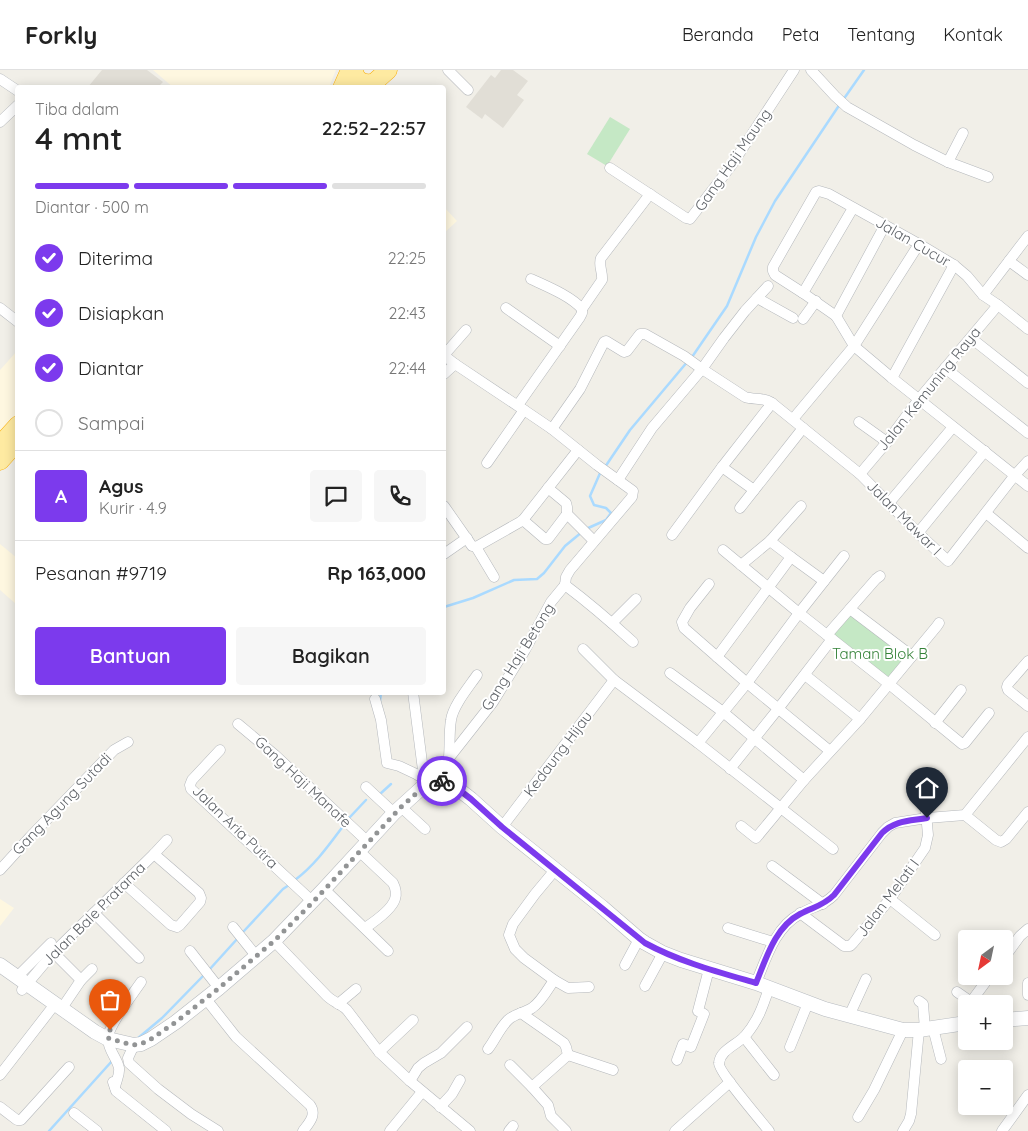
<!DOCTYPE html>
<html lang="id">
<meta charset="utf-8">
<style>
body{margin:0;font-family:Quicksand,sans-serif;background:#f6f6f6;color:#222;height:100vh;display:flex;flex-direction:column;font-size:19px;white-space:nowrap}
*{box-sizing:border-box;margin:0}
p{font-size:16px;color:#767676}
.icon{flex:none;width:28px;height:28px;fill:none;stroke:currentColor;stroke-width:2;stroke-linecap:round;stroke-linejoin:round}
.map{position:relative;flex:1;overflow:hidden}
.panel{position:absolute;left:15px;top:15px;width:431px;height:610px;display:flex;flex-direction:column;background:#fff;border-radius:5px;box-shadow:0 2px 12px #0003}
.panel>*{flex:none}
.needle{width:32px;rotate:213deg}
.controls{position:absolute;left:958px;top:860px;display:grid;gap:10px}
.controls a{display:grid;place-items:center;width:55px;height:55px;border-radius:5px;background:#fff;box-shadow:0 2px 12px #0003;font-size:25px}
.pin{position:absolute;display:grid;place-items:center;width:42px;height:42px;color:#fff;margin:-51px -21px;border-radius:50% 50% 50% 0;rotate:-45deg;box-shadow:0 0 5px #0007}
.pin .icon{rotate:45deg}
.courier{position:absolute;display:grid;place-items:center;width:50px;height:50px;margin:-25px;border:4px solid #7c3aed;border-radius:50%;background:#fff;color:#222;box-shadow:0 1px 6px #0007}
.headline em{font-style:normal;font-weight:600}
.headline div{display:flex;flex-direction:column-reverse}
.headline{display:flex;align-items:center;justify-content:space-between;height:85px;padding:0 20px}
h1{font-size:32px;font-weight:600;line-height:38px}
.bar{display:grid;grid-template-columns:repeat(4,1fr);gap:8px 5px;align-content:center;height:60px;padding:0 20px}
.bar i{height:6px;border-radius:4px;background:#e0e0e0}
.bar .selected{background:#7c3aed}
.bar p{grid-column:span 4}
.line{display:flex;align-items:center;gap:12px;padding:0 20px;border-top:1px solid #e0e0e0}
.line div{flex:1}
.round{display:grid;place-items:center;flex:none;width:52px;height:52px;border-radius:5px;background:#f6f6f6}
ol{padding:0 20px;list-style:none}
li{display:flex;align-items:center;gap:15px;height:55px}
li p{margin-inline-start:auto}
li .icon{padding:5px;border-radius:50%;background:#7c3aed;color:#fff;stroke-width:4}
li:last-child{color:#767676}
li i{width:28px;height:28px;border:2px solid #e0e0e0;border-radius:50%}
.primary-button{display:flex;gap:10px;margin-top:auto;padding:10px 20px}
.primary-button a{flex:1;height:58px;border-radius:5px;background:#7c3aed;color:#fff;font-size:20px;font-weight:600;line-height:58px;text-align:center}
.primary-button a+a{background:#f6f6f6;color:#222}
header{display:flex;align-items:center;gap:30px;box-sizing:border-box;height:70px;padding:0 25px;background:#fff;border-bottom:1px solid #e0e0e0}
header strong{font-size:24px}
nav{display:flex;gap:28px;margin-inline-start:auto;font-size:18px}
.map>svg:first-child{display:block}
.commercial{fill:#fef7e0}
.education{fill:#e1ded6}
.green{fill:#c5e8c5}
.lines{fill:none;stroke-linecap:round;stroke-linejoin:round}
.stream{stroke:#aadaff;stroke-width:2.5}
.minor-casing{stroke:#b5b8bc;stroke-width:11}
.secondary-casing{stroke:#b6babf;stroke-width:15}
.trunk-casing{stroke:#f9ab00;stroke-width:19}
.minor{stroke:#fff;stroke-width:10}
.secondary{stroke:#fff;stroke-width:14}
.trunk{stroke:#feeaa1;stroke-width:18}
.done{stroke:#929495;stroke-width:5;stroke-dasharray:0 9}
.route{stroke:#7c3aed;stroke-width:6}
.labels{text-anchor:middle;stroke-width:4;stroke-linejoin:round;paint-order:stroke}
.street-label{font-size:15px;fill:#5f6368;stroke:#fff}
.park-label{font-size:15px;fill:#348238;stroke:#fff}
</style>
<header>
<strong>Forkly</strong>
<nav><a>Beranda</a><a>Peta</a><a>Tentang</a><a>Kontak</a></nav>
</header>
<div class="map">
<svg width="1028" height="1061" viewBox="0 0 1028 1061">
<rect width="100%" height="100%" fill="#f1efe8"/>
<g class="commercial">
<polygon points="153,0 336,0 329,17 174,18"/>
<polygon points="444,137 457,151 444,163"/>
<polygon points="17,281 17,344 0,364 0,300"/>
<polygon points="0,474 17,488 17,535 0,520"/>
<polygon points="0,829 14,838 0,856"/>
</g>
<g class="education">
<polygon points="102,0 147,0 163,12 158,17 88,17"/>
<polygon points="501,0 513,0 528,11 517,25 524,30 503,58 485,44 482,49 466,37 491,5 495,8"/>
</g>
<g class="green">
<polygon points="610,47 630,59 607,96 587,84"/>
<polygon points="850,539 912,586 889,614 827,565"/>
</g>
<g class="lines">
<g class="stream">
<polyline points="843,30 864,0"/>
<polyline points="692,287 727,236 756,167 775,131 840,34"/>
<polyline points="605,397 630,360 688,291"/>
<polyline points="586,459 606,450 611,443 606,438 594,435 590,426 601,401"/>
<polyline points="444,537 473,528 514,510 537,509 544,503 565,476 582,462"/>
<polyline points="380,631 381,622"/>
<polyline points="380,724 391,714"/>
<polyline points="350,747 366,730"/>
<path d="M295 810C315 795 329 775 344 755"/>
<polyline points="244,861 283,819 289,815"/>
<polyline points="209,900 238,868"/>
<polyline points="137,969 162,948 204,905"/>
<polyline points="49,1061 112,991"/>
</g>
<g class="minor-casing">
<g id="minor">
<polyline points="448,0 468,20"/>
<polyline points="811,0 835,26 847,37 914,75 948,92 988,107"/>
<polyline points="0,9 18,21"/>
<polyline points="0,52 18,35"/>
<polyline points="948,92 963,63"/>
<polyline points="610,98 686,148 690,149 731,96 794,0"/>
<polyline points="1009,191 1028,205"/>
<path d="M531 209C546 216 571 226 582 239"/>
<polyline points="803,223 853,138"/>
<polyline points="983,225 1028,166"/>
<polyline points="757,228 793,248"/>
<polyline points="0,238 18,252"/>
<polyline points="506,238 560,276"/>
<polyline points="836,246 885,155"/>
<polyline points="803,249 816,231"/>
<polyline points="1028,259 998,235 983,225 967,206 954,195 919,174 829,124 819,121 816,122 773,197 773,201 775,205 803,223 836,246 854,276 892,308 1028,416"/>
<polyline points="466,260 445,284 446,287 455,294 524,340 552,359 597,395 633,421 632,427 570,500 566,507 565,515"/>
<polyline points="971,268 1028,313"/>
<polyline points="945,298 1028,363"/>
<polyline points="444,304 455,294"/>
<polyline points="892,308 954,195"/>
<path d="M518 335 580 247 582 243V239L602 210C603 202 598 195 601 188L650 124"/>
<polyline points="793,349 854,276 919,174"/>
<polyline points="859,352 887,372"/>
<path d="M552 359 580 319 604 272 606 271 624 282 627 281 640 264H645L684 286 702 299 745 327C754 330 764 327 772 333L860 404 918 463 948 491 1015 405 1028 391"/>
<polyline points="487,393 524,340"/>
<polyline points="722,397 754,420"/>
<polyline points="860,404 887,372 919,329 998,235"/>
<polyline points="618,410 652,358 702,299 724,268 745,241 768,216"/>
<polyline points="548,418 566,433 567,437 567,444 594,471"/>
<polyline points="889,433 953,357"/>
<polyline points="444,436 472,476 476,477 520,452 523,450 578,380"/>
<polyline points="740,438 803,358"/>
<polyline points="986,443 1028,478"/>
<polyline points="523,450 545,469 548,469 567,444"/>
<polyline points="918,463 985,381"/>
<polyline points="672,465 722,397 772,333"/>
<polyline points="770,471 791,487 824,511"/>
<polyline points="476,477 494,507"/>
<polyline points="723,480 799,543 889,614 962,674 965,673 989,643"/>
<polyline points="444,484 467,468"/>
<polyline points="741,495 770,471 801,436"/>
<polyline points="709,514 690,538 682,552 684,558 747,613 830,681"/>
<path d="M565 515C589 533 611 552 633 572"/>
<polyline points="850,539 912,586"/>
<polyline points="612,553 636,529"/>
<polyline points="827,565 876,509 880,506"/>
<polyline points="583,579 614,610 698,673 833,779"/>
<polyline points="717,587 791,487"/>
<polyline points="1028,591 1008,614 1007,617 1008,620 1028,636"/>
<polyline points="670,603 723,642 804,710"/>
<polyline points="805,605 860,649"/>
<polyline points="413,622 424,708"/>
<polyline points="375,629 381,650 387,693 399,696 416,704 429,712"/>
<polyline points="935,653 961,620"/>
<polyline points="238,654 275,685 368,772"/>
<polyline points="698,673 747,613 799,543 844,486"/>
<polyline points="220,680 192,710 190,715 191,719 313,832"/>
<path d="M449 687C450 675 449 662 451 650 453 636 468 618 477 605"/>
<polyline points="730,699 778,639 832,569"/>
<polyline points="440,711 449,688 493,632 525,580 551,532 565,515"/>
<polyline points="366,717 394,743"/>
<polyline points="401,737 425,759"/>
<polyline points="965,745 996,770 1001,772 1006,769 1028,742"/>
<polyline points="741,756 756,768 804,710 860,649 937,556 939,553"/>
<polyline points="502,757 614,610"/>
<path d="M359 781 393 813C395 817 397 823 395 829 392 839 374 852 365 858"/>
<polyline points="772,796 823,834"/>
<polyline points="0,800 30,767 114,680 128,672"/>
<polyline points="124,813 171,855 177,857 180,855 200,832 201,828 199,823 154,784"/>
<polyline points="324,819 388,881"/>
<polyline points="890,829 935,865"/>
<polyline points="94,843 139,888"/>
<polyline points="800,843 844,876 850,876 853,873 890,829 925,778 928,765 923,710"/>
<polyline points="233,857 257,887"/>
<polyline points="728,858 773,872"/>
<path d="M274 871 327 926C333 932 341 934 347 940L379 982 410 1011 470 1061"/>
<polyline points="190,881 219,918"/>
<polyline points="59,888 81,910"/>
<polyline points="1004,888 1020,866 1028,859"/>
<polyline points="625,895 639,869"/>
<polyline points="17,907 51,873"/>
<polyline points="554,910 568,918 589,917"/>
<path d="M756 913C766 889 775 857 800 844 813 836 822 837 834 825L882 763 888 757 895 753 927 748 965 745 1028 667"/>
<polyline points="1028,913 1028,925"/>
<polyline points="645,916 663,883"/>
<path d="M769 918C763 936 758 951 745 966 738 974 720 980 719 993 718 1001 762 1052 769 1061"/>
<polyline points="22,920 54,882 154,784 167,770"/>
<polyline points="957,922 967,929 972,932"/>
<path d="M206 929 236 967 310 1035C317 1045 309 1053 303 1061"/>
<polyline points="919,931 923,934 925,959"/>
<polyline points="338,934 356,919"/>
<polyline points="972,934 973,929 990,906"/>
<polyline points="62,938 81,910 92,899"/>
<polyline points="521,943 564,973 566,977 568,985 532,1017"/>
<polyline points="849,946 866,909"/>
<polyline points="933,958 941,989"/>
<polyline points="744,967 774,1005"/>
<polyline points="134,975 128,988 129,993 158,1019 191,1044 218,1061"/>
<polyline points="790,977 808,933"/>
<path d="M488 979C495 970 499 959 508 950 514 944 524 943 532 938 541 932 548 919 554 910L524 888 515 879 509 865 513 854 535 824 555 800"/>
<polyline points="379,982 413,950"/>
<polyline points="568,985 613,1000"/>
<polyline points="677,990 683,974 691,977 704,944 698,941 709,899"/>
<polyline points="510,995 532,1017 548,1035 551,1046 566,1061"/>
<polyline points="0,1005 55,934"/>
<polyline points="410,1011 418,998 424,993 441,983 467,957"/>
<polyline points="113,1012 116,1021 166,1061"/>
<path d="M115 1017C116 1011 120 1005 119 998 117 988 108 980 108 969 107 957 133 924 141 912"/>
<polyline points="0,1037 17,1050 21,1050 69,997"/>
<polyline points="440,1037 452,1024 460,1010"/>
<polyline points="74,1043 97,1061"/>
<polyline points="858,1047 874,1020 903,960"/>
<polyline points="390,1061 422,1022"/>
<polyline points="509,1061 513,1056"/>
<polyline points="675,1061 730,1012"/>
<polyline points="903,1061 909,1051 911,1044 919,960"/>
<polyline points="1002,1061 1028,1025"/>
</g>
</g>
<g class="secondary-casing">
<g id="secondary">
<polyline points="0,895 95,962 108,969 134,975 141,974 151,969 176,952 219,918 274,871 324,819 394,743 426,714 432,711 440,711 458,719 471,729 502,757 602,837 639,869 645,873 663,883 681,890 756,913 825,939 903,960 919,960 966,953"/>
<polyline points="1004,950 1028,948"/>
</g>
</g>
<g class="trunk-casing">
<g id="trunk">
<path d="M354 0C355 10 362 14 372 13"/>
<polyline points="342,18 350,0"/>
<polyline points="368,18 388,0"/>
<polyline points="0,375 18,355"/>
<polyline points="0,391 18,371"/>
</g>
</g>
<use href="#minor" class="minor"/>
<use href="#secondary" class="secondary"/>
<use href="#trunk" class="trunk"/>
</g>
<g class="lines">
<polyline class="done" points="110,960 108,968 132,975 141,974 151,969 176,952 219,918 274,871 313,832 401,737 429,712 436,711 442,711"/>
<path class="route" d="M442 711 458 719 471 729 502 757 645 873C680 892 718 902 756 913 766 889 775 857 800 844 813 837 823 836 834 825L882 763C895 750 910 751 927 748"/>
</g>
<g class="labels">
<g class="street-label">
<text transform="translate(733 90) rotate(-55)" y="5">Gang Haji Maung</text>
<text transform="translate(913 172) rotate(30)" y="5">Jalan Cucur</text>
<text transform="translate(929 319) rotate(-51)" y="5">Jalan Kemuning Raya</text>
<text transform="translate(904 448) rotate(45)" y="5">Jalan Mawar I</text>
<text transform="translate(518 587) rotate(-58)" y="5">Gang Haji Betong</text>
<text transform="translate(558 684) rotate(-53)" y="5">Kedaung Hijau</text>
<text transform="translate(303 712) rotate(43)" y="5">Gang Haji Manafe</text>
<text transform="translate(62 734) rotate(-46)" y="5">Gang Agung Sutadi</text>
<text transform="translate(235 757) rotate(44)" y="5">Jalan Aria Putra</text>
<text transform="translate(888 828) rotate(-53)" y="5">Jalan Melati I</text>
<text transform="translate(94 844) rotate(-45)" y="5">Jalan Bale Pratama</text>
</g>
<g class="park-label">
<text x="880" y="589">Taman Blok B</text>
</g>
</g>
</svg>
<div class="controls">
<a><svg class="needle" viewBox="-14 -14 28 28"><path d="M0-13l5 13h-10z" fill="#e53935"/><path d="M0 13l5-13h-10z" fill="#767676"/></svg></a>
<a>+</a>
<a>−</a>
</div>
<div class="pin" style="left:110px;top:960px;background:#ea580c"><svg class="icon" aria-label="bag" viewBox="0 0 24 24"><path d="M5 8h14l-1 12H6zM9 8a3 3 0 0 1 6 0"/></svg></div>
<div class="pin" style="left:927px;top:748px;background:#1f2937"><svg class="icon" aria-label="home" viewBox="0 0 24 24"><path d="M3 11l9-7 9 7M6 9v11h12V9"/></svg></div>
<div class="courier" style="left:442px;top:711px"><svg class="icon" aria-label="bike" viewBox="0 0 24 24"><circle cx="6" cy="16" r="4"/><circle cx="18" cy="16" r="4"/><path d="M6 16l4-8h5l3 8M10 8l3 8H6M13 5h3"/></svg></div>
<section class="panel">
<div class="headline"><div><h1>4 mnt</h1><p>Tiba dalam</p></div><em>22:52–22:57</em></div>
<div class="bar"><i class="selected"></i><i class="selected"></i><i class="selected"></i><i></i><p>Diantar · 500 m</p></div>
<ol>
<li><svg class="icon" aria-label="check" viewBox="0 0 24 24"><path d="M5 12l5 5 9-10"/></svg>Diterima<p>22:25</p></li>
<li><svg class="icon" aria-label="check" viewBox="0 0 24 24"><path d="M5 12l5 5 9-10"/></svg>Disiapkan<p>22:43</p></li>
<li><svg class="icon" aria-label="check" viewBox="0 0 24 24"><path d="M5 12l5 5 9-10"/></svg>Diantar<p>22:44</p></li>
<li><i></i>Sampai</li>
</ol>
<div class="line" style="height:90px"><b class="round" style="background:#7c3aed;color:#fff">A</b><div><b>Agus</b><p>Kurir · 4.9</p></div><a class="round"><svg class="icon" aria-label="chat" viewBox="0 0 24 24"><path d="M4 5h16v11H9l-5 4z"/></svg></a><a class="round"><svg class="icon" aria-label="phone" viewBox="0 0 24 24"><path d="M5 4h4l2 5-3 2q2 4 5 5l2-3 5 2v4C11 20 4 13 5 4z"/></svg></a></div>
<div class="line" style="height:65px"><div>Pesanan #9719</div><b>Rp 163,000</b></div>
<div class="primary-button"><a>Bantuan</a><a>Bagikan</a></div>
</section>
</div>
